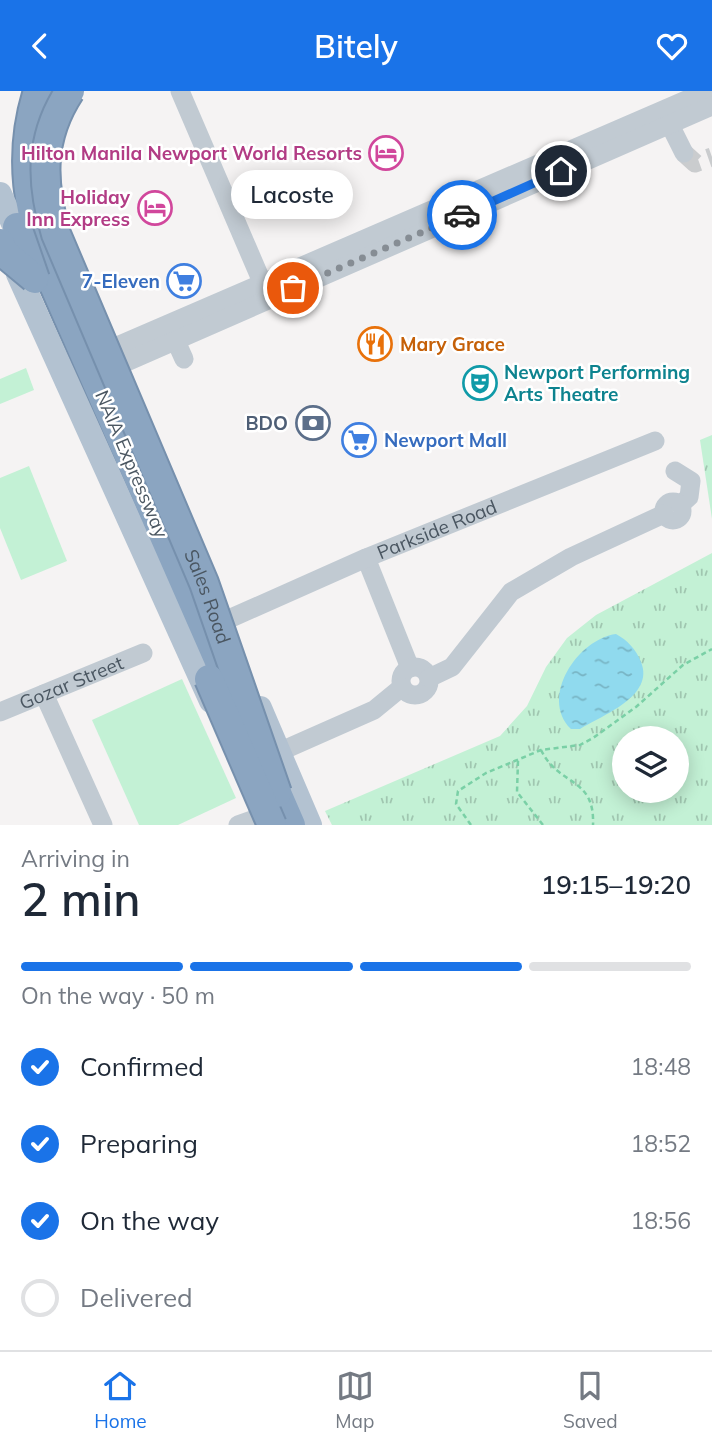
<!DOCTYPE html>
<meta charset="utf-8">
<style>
body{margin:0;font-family:Mulish,sans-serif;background:#f2f2f3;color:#1f2937;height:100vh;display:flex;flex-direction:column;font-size:26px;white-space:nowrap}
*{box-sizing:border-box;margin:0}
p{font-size:23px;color:#747a83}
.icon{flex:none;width:38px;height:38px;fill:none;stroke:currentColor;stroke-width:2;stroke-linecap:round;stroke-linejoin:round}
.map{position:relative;height:734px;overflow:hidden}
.panel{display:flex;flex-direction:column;background:#fff;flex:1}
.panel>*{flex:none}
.controls{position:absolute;left:612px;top:635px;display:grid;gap:14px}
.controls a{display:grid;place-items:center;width:77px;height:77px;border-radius:50%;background:#fff;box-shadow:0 4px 18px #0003;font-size:35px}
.pin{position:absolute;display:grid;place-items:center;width:60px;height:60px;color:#fff;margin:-30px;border:4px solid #fff;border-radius:50%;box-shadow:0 2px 7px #0007}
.courier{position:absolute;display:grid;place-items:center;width:70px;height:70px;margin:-35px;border:5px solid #1a73e8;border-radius:50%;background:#fff;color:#222;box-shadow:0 2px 9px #0007}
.bubble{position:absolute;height:49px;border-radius:24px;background:#fff;box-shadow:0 4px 18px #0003;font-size:23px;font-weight:600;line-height:49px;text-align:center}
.overview em{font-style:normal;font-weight:600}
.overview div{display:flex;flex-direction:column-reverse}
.overview{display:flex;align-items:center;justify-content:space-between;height:119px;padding:0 21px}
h1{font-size:46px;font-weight:600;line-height:52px}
.bar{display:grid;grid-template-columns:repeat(4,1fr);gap:10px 7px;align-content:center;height:84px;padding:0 21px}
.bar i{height:9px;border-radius:5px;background:#e0e1e3}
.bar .current{background:#1a73e8}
.bar p{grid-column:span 4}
ol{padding:0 21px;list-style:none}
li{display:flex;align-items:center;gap:21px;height:77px}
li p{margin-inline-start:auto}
li .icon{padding:7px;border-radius:50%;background:#1a73e8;color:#fff;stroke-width:4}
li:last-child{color:#747a83}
li i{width:38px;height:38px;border:4px solid #e0e1e3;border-radius:50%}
header{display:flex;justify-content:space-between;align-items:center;height:91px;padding:0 21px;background:#1a73e8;color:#fff;font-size:32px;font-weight:600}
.tabs{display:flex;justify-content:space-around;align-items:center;height:98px;border-top:2px solid #e0e1e3;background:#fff;font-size:19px;color:#747a83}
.tabs a{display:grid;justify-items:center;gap:4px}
.tabs .current{color:#1a73e8}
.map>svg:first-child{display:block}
.grass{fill:url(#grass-tufts);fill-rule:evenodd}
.pitch{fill:#c3f1d5}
.water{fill:url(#water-ripples)}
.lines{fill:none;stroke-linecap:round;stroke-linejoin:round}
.minor-tunnel{stroke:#caccce;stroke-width:19;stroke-dasharray:19 10;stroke-linecap:butt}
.highway-casing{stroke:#7690ad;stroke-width:32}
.path{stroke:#7ad0a6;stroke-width:2.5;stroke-dasharray:5 3.5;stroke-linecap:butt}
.minor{stroke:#c1cad2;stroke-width:19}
.major{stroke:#b3c2d1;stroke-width:24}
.highway{stroke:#8ba5c1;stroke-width:28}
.highway-bridge-casing{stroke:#7690ad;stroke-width:32;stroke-linecap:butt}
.highway-bridge{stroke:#8ba5c1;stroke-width:28}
.done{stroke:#868d94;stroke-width:7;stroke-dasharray:0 12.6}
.route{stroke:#1a73e8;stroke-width:9}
.labels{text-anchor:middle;stroke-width:5;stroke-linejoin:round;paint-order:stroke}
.hotel-label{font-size:19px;font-weight:bold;fill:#b23c85;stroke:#fff;text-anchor:end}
.shop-label{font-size:19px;font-weight:bold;fill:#366cbe;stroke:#fff;text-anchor:end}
.food-label{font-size:19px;font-weight:bold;fill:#c56008;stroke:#fff;text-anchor:start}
.culture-label{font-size:19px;font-weight:bold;fill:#0d838f;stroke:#fff;text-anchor:start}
.service-label{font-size:19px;font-weight:bold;fill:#4e5e75;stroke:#fff;text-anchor:end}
.street-label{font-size:19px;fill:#4a5661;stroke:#fff}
</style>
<header><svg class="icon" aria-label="back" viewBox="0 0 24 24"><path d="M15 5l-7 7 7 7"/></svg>Bitely<svg class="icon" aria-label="heart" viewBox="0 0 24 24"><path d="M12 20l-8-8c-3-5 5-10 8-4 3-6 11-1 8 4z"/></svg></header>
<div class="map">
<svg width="712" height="734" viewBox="0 0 712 734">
<defs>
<pattern id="grass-tufts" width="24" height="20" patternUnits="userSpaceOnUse" patternTransform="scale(1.75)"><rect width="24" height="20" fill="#c3f1d5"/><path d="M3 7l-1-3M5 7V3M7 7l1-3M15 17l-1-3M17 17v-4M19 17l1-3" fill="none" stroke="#a0c6b0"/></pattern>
<pattern id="water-ripples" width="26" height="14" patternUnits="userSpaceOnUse" patternTransform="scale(1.75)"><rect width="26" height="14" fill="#90daee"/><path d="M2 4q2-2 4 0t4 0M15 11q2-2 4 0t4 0" fill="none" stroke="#78b4c4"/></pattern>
</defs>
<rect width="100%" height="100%" fill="#f5f3f3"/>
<g class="grass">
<polygon points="712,344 712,428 700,349"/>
<path d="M712 462V734H332L325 720 500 645 527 615 546 576 567 547 596 524ZM625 648H677V700H625Z"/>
</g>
<g class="pitch">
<polygon points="26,277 34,299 0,313 0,288"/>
<polygon points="29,375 67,470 21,489 0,437 0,387"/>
<polygon points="182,588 236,707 178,734 139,734 92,629"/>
</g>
<path class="water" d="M616 543C627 549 636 558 641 571 655 605 603 624 580 638H571C539 606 578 548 616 543Z"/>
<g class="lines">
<polyline class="minor-tunnel" points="684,62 695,72 712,66"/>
<g class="highway-casing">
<g id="highway">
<path d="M38 0C17 66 29 122 50 185L225 584"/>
<polyline points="267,679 291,734"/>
</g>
</g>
<g class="path">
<path d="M541 659C559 696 595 685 593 734"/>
<polyline points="518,670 517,701 543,734"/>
<polyline points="471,734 456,713 458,700 486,682 541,659 580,654 593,647 636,616 683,574 712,558"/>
</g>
<g class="minor">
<polyline points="180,0 262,191"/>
<polyline points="664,22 684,62"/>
<polyline points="170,237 184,268"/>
<polyline points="108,259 707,0"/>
<polyline points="115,276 712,15"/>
<polyline points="675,380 691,390 689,406 680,414"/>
<circle cx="673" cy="420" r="9"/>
<polyline points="366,467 410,577"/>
<path id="s1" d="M222 531 366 467 655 350"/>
<circle cx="415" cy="590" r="14"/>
<polyline points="429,587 452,576 511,501 571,466 664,423"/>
<polyline points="44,603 103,734"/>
<path id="s2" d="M0 621 143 562"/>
<polyline points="279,661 374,619 402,596"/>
<polyline points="238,734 274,721"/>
</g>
<g class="major">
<polyline points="0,103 22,153"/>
<polyline points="18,166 18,183 211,610"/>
<polyline points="260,617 310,734"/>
</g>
<use href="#highway" class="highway"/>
<g class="highway-bridge-casing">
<g id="highway-bridge">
<path id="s3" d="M70 0C39 47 41 92 56 143L204 492 277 702"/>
<polyline points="17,136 35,188"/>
<polyline points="0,152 4,162 34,187"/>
<polyline points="209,588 272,734"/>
</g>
</g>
<use href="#highway-bridge" class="highway-bridge"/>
</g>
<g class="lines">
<polyline class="done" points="293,197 462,124"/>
<polyline class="route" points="462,124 561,80"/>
</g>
<defs>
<g id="hotel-ring" transform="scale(1.75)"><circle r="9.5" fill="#fff" stroke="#d1479c" stroke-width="1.5"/><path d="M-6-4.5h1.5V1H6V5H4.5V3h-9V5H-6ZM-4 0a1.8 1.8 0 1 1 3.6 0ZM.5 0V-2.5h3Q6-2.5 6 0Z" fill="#d1479c"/></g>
<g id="supermarket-ring" transform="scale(1.75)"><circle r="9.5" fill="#fff" stroke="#3f7fe0" stroke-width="1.5"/><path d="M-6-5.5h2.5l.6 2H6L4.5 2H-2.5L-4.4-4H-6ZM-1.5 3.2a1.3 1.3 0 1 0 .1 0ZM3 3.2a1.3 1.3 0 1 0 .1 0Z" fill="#3f7fe0"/></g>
<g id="restaurant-ring" transform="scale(1.75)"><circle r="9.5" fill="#fff" stroke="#e8710a" stroke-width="1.5"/><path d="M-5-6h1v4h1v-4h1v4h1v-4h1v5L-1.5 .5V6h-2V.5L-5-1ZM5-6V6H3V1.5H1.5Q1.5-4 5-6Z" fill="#e8710a"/></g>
<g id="theatre-ring" transform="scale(1.75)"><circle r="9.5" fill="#fff" stroke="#0f9aa8" stroke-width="1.5"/><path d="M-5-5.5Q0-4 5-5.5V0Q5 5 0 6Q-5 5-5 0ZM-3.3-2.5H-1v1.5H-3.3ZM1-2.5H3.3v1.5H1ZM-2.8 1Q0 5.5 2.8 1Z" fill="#0f9aa8"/></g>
<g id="bank-ring" transform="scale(1.75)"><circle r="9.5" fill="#fff" stroke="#5c6f8a" stroke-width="1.5"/><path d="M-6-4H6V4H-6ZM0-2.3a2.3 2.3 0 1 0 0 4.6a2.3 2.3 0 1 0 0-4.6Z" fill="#5c6f8a"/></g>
</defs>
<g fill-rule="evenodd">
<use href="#hotel-ring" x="386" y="62"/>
<use href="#hotel-ring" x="155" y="117"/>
<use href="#supermarket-ring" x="184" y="190"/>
<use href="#restaurant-ring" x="375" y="253"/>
<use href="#theatre-ring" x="480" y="292"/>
<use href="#bank-ring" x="313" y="332"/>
<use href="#supermarket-ring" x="359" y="349"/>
</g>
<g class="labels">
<g class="hotel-label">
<text x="362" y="69">Hilton Manila Newport World Resorts</text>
<text x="130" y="113">Holiday<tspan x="130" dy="22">Inn Express</tspan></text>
</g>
<g class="shop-label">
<text x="160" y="197">7-Eleven</text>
<text x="384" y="356" text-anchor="start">Newport Mall</text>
</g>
<g class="food-label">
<text x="400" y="260">Mary Grace</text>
</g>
<g class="culture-label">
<text x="504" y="288">Newport Performing<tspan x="504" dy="22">Arts Theatre</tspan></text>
</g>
<g class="service-label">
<text x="288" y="339">BDO</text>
</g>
<g class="street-label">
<text transform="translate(132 373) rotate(67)" y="7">NAIA Expressway</text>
<text dy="7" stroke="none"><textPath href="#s1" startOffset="234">Parkside Road</textPath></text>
<text dy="7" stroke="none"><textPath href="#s3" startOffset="542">Sales Road</textPath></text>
<text dy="7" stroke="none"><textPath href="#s2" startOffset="77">Gozar Street</textPath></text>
</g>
</g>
</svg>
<div class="controls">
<a><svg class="icon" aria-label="layers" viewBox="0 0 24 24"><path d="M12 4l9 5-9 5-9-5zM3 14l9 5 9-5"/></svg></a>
</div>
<div class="pin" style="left:293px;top:197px;background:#ea580c"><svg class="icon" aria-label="bag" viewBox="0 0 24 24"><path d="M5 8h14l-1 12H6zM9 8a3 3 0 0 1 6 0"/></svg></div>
<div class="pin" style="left:561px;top:80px;background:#1f2937"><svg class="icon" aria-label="home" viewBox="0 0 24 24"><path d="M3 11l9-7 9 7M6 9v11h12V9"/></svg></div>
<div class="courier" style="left:462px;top:124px"><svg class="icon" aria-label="car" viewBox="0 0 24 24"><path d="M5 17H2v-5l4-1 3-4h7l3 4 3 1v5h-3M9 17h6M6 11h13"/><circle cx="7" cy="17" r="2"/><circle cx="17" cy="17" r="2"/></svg></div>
<div class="bubble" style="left:231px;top:79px;width:122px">Lacoste</div>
</div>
<section class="panel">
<div class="overview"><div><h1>2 min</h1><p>Arriving in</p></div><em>19:15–19:20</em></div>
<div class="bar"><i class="current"></i><i class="current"></i><i class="current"></i><i></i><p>On the way · 50 m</p></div>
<ol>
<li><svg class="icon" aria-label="check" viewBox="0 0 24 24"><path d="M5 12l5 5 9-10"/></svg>Confirmed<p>18:48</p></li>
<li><svg class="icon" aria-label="check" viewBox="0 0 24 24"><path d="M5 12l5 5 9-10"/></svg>Preparing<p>18:52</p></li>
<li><svg class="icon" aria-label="check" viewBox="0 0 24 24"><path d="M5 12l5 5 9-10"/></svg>On the way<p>18:56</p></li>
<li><i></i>Delivered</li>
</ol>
</section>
<nav class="tabs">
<a class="current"><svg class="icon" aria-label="home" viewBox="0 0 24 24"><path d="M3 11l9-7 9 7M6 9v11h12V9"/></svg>Home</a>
<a><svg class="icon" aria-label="map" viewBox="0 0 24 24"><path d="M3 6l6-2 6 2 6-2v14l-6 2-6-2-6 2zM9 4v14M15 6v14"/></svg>Map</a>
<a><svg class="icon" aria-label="saved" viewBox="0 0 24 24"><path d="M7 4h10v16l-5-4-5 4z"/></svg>Saved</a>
</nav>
